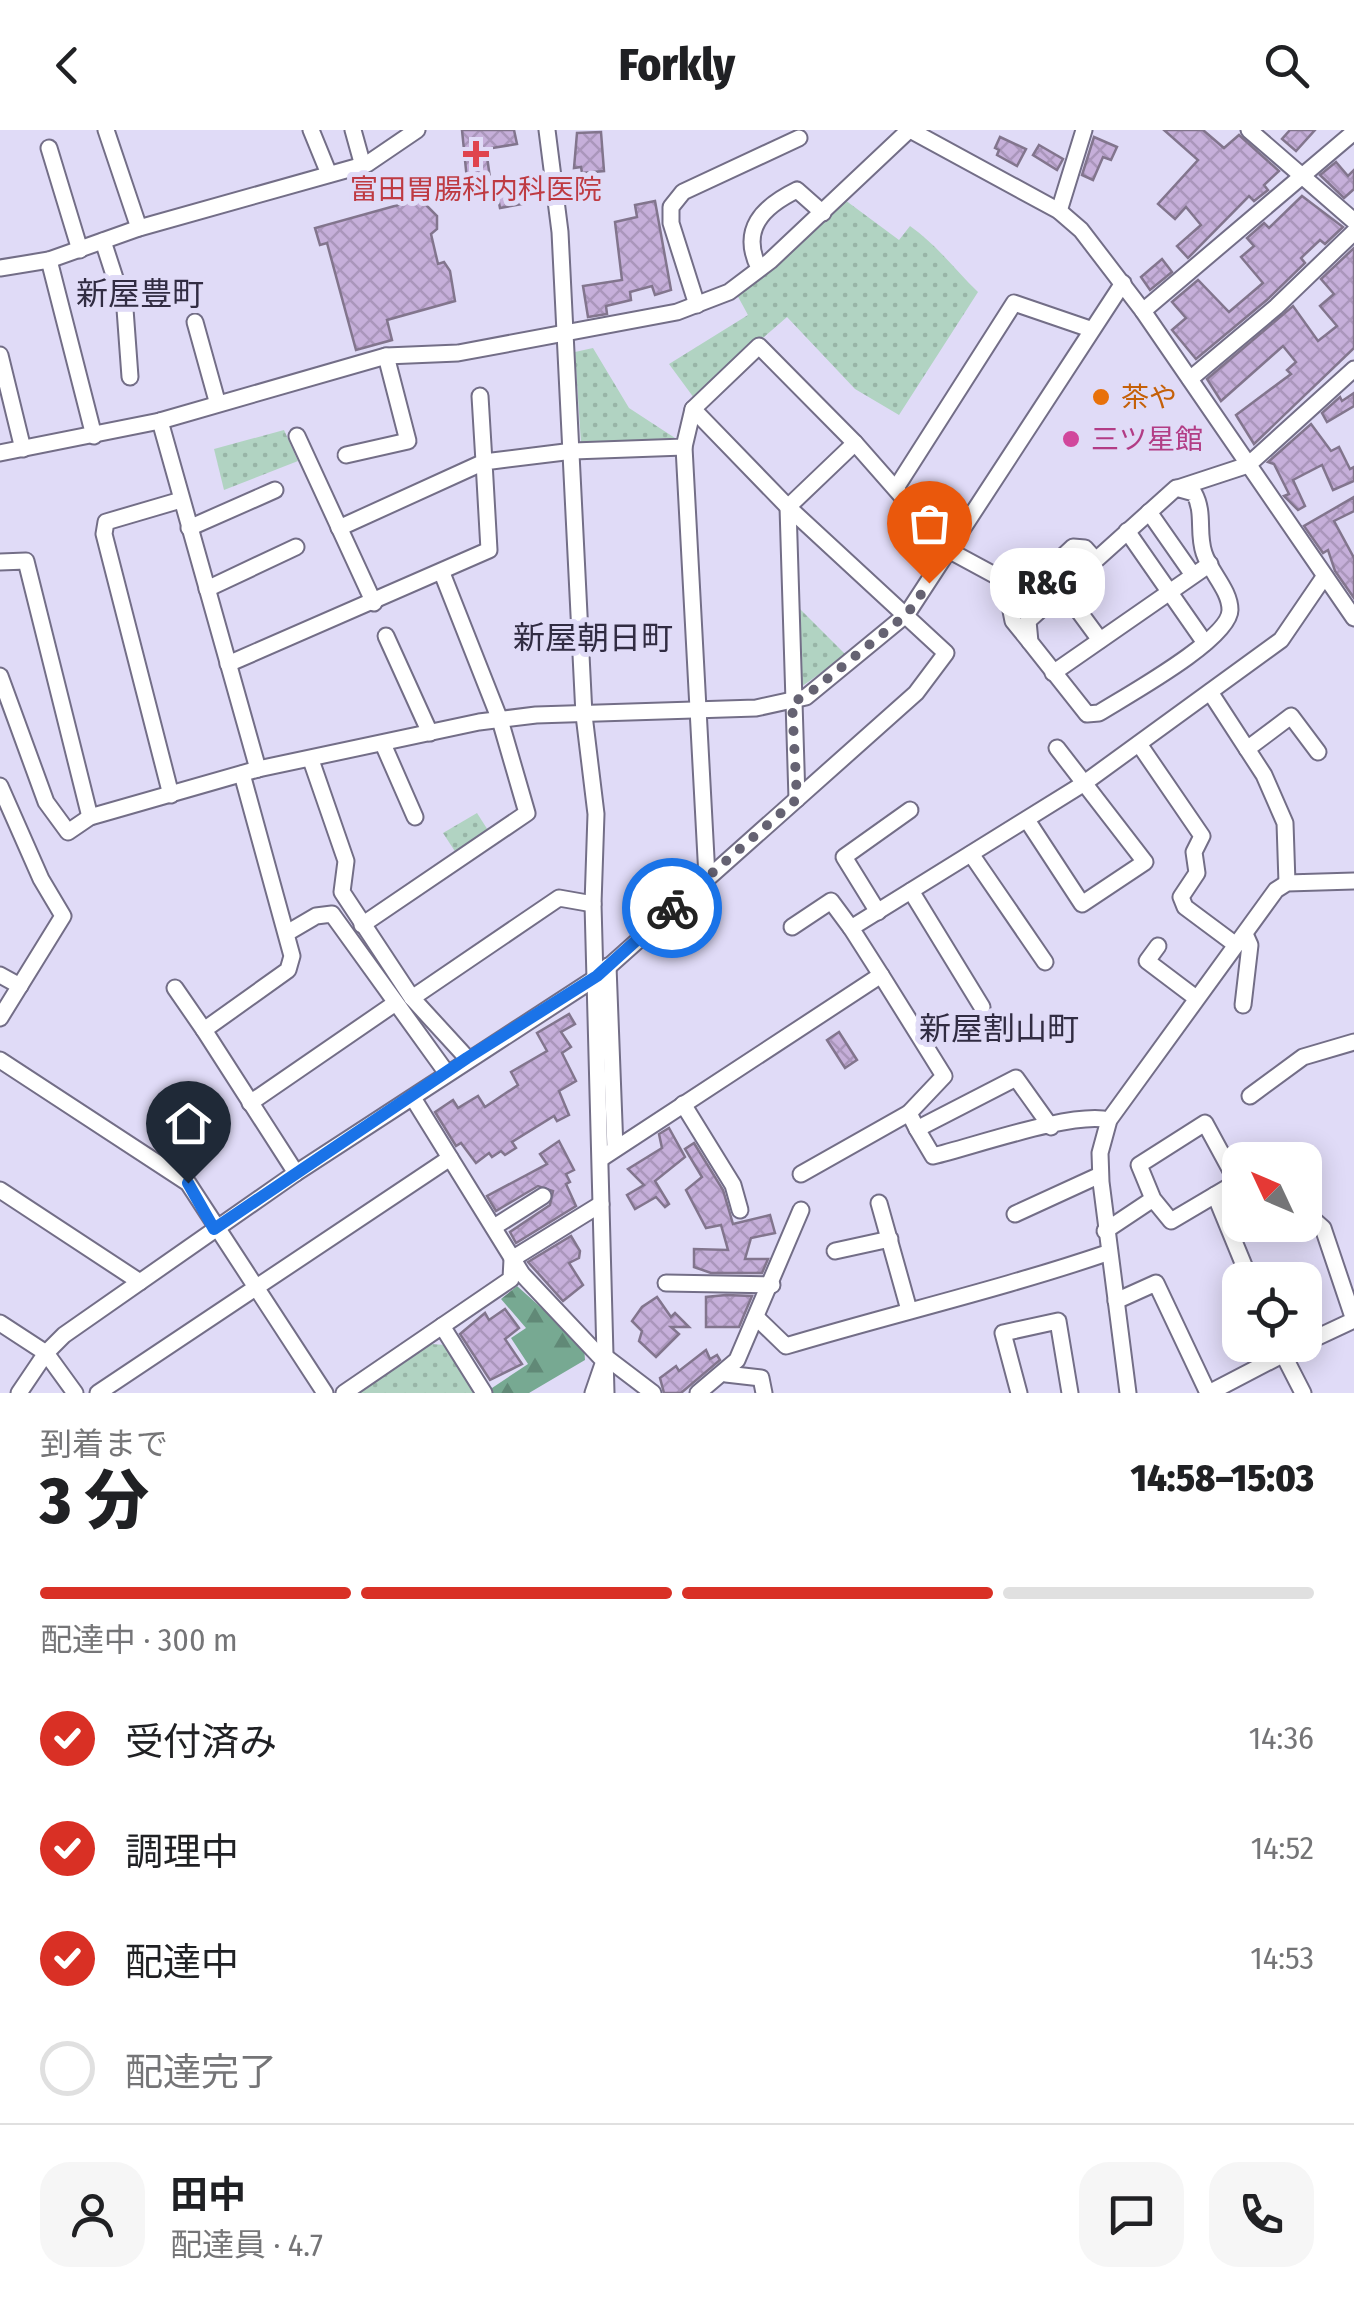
<!DOCTYPE html>
<html lang="ja">
<meta charset="utf-8">
<style>
body{margin:0;font-family:"Fira Sans Condensed","Noto Sans JP",sans-serif;background:#f6f6f6;color:#202124;height:100vh;display:flex;flex-direction:column;font-size:38px;white-space:nowrap}
*{box-sizing:border-box;margin:0}
p{font-size:32px;color:#757577}
.icon{flex:none;width:55px;height:55px;fill:none;stroke:currentColor;stroke-width:2;stroke-linecap:round;stroke-linejoin:round}
.map{position:relative;height:1263px;overflow:hidden}
.side{display:flex;flex-direction:column;background:#fff;flex:1}
.side>*{flex:none}
.needle{width:65px;rotate:314deg}
.controls{position:absolute;left:1222px;top:1012px;display:grid;gap:20px}
.controls a{display:grid;place-items:center;width:100px;height:100px;border-radius:20px;background:#fff;box-shadow:0 5px 25px #0003;font-size:50px}
.pin{position:absolute;display:grid;place-items:center;width:85px;height:85px;color:#fff;margin:-102px -42px;border-radius:50% 50% 50% 0;rotate:-45deg;box-shadow:0 0 10px #0007}
.pin .icon{rotate:45deg}
.courier{position:absolute;display:grid;place-items:center;width:100px;height:100px;margin:-50px;border:8px solid #1a73e8;border-radius:50%;background:#fff;color:#222;box-shadow:0 2px 12px #0007}
.bubble{position:absolute;height:70px;border-radius:30px;background:#fff;box-shadow:0 5px 25px #0003;font-size:32px;font-weight:800;line-height:70px;text-align:center}
.headline em{font-style:normal;font-weight:800}
.headline div{display:flex;flex-direction:column-reverse}
.headline{display:flex;align-items:center;justify-content:space-between;height:170px;padding:0 40px}
h1{font-size:65px;font-weight:800;line-height:75px}
.bar{display:grid;grid-template-columns:repeat(4,1fr);gap:15px 10px;align-content:center;height:120px;padding:0 40px}
.bar i{height:12px;border-radius:8px;background:#e0e0e0}
.bar .active{background:#d93025}
.bar p{grid-column:span 4}
.line{display:flex;align-items:center;gap:25px;padding:0 40px;border-top:2px solid #e0e0e0}
.line div{flex:1}
.round{display:grid;place-items:center;flex:none;width:105px;height:105px;border-radius:30px;background:#f6f6f6}
ol{padding:0 40px;list-style:none}
li{display:flex;align-items:center;gap:30px;height:110px}
li p{margin-inline-start:auto}
li .icon{padding:10px;border-radius:50%;background:#d93025;color:#fff;stroke-width:4}
li:last-child{color:#757577}
li i{width:55px;height:55px;border:5px solid #e0e0e0;border-radius:50%}
header{display:flex;justify-content:space-between;align-items:center;height:130px;padding:0 40px;background:#fff;font-size:45px;font-weight:800}
.map>svg:first-child{display:block}
.green{fill:url(#green-dots)}
.forest{fill:url(#forest-firs)}
.building{fill:url(#building-cross-hatch);stroke:#82758d;stroke-width:2.5}
.lines{fill:none;stroke-linecap:round;stroke-linejoin:round}
.minor-casing{stroke:#736e87;stroke-width:19}
.minor{stroke:#fff;stroke-width:15}
.done{stroke:#656272;stroke-width:10;stroke-dasharray:0 18}
.route{stroke:#1a73e8;stroke-width:12}
.health-dot{fill:#e0444e;stroke:#e0dbf7;stroke-width:4}
.food-dot{fill:#e8710a;stroke:#e0dbf7;stroke-width:4}
.hotel-dot{fill:#d1479c;stroke:#e0dbf7;stroke-width:4}
.labels{text-anchor:middle;stroke-width:10;stroke-linejoin:round;paint-order:stroke}
.health-label{font-size:28px;fill:#be3a42;stroke:#e0dbf7}
.food-label{font-size:28px;fill:#c56008;stroke:#e0dbf7;text-anchor:start}
.hotel-label{font-size:28px;fill:#b23c85;stroke:#e0dbf7;text-anchor:start}
.quarter-label{font-size:32px;fill:#312c42;stroke:#e0dbf7}
</style>
<header><svg class="icon" aria-label="back" viewBox="0 0 24 24"><path d="M15 5l-7 7 7 7"/></svg>Forkly<svg class="icon" aria-label="search" viewBox="0 0 24 24"><circle cx="10" cy="10" r="6"/><path d="M15 15l6 6"/></svg></header>
<div class="map">
<svg width="1354" height="1263" viewBox="0 0 1354 1263">
<defs>
<pattern id="green-dots" width="8" height="8" patternUnits="userSpaceOnUse" patternTransform="scale(2.5)"><rect width="8" height="8" fill="#b1d3c2"/><path d="M2 2h.1M6 6h.1" fill="none" stroke="#98b5a7" stroke-width="1.8" stroke-linecap="round"/></pattern>
<pattern id="forest-firs" width="22" height="20" patternUnits="userSpaceOnUse" patternTransform="scale(2.5)"><rect width="22" height="20" fill="#77a992"/><path d="M5 1l3.5 6h-7zM16 11l3.5 6h-7z" fill="#618977"/></pattern>
<pattern id="building-cross-hatch" width="8" height="8" patternUnits="userSpaceOnUse" patternTransform="scale(2.5)"><rect width="8" height="8" fill="#c6afda"/><path d="M0 0l8 8M0 8l8-8" fill="none" stroke="#aa96bb"/></pattern>
</defs>
<rect width="100%" height="100%" fill="#e0dbf7"/>
<g class="green">
<path d="M845 70 899 110 910 96C937 115 954 139 978 162L899 285 855 259 787 187 694 268 669 234 748 185 736 163 768 143Z"/>
<polygon points="593,218 629,278 675,308 581,313 575,222"/>
<polygon points="284,300 298,331 224,360 214,319"/>
<polygon points="797,476 846,525 801,557 796,555"/>
<polygon points="477,683 491,705 458,726 443,703"/>
<polygon points="430,1214 447,1215 477,1263 359,1263"/>
</g>
<polygon class="forest" points="517,1156 584,1216 585,1230 529,1263 491,1263 489,1260 528,1234 511,1208 526,1198 501,1169"/>
<g class="building">
<polygon points="462,0 514,0 517,14 486,19 490,48 467,50"/>
<polygon points="1164,0 1203,0 1224,18 1239,5 1279,41 1264,55 1268,60 1254,71 1249,66 1188,128 1177,116 1201,95 1186,77 1175,89 1158,74 1198,30"/>
<polygon points="1290,0 1315,0 1296,21 1282,9"/>
<polygon points="601,2 604,41 582,43 581,37 574,38 577,3"/>
<polygon points="1000,7 1026,19 1017,36 997,25 999,20 995,18"/>
<polygon points="1094,7 1117,17 1111,30 1103,27 1093,50 1082,45"/>
<polygon points="1039,15 1063,29 1057,40 1033,25"/>
<polygon points="1336,32 1348,46 1354,40 1354,59 1344,68 1320,45"/>
<polygon points="525,52 528,73 500,78 496,57"/>
<polygon points="1302,66 1343,97 1325,114 1320,110 1301,128 1305,133 1268,169 1196,229 1172,200 1186,188 1172,172 1198,150 1229,182 1263,153 1241,127 1254,116 1247,108 1264,93 1269,98"/>
<polygon points="420,69 437,86 437,99 431,104 438,134 444,132 450,141 455,171 387,190 392,210 356,220 327,113 320,115 315,98"/>
<polygon points="655,71 671,160 655,165 652,156 630,162 631,170 606,176 607,184 588,187 583,156 622,150 615,92 637,87 635,75"/>
<polygon points="1354,118 1354,218 1254,314 1236,285 1291,244 1287,240 1296,232 1283,216 1221,271 1207,249 1293,176 1318,211 1337,196 1320,176 1334,164 1321,149"/>
<polygon points="1162,129 1172,142 1150,160 1141,147"/>
<polygon points="1354,263 1354,276 1327,292 1322,283 1340,267 1342,271"/>
<polygon points="1311,294 1331,321 1339,317 1350,339 1354,337 1354,351 1333,360 1322,335 1293,350 1305,376 1298,380 1284,366 1289,364 1274,334 1268,332"/>
<polygon points="1354,367 1354,381 1334,391 1354,428 1354,468 1335,441 1328,420 1323,423 1304,396"/>
<polygon points="569,884 575,894 561,902 571,917 562,923 576,951 559,961 569,985 557,991 554,986 512,1012 516,1018 505,1025 501,1021 492,1027 489,1023 476,1033 461,1013 456,1016 435,982 453,970 458,978 478,966 485,977 518,955 511,942 547,921 537,903"/>
<polygon points="839,902 857,930 845,938 827,910"/>
<polygon points="669,998 685,1027 655,1051 669,1074 665,1077 656,1067 635,1079 627,1065 644,1055 628,1039 662,1018 659,1004"/>
<polygon points="559,1011 574,1040 566,1044 570,1052 566,1054 576,1076 516,1113 510,1102 550,1075 553,1061 538,1056 496,1081 487,1066 547,1034 540,1024"/>
<polygon points="694,1013 723,1060 733,1094 770,1085 775,1103 751,1108 745,1129 768,1129 762,1143 711,1143 694,1137 694,1119 728,1120 721,1095 706,1098 686,1060 702,1047 685,1019"/>
<polygon points="571,1106 580,1121 579,1128 569,1133 583,1155 563,1171 528,1132"/>
<polygon points="726,1165 752,1166 739,1197 706,1197 706,1167"/>
<polygon points="657,1167 671,1187 675,1183 689,1197 671,1197 679,1204 656,1227 639,1211 642,1201 632,1191 642,1177"/>
<polygon points="505,1179 519,1198 505,1209 522,1234 490,1250 460,1204 485,1183 489,1190"/>
<polygon points="706,1220 710,1229 717,1225 720,1230 681,1263 664,1263 660,1248 676,1236 679,1241"/>
</g>
<g class="lines">
<g class="minor-casing">
<g id="minor">
<polyline points="106,0 139,98"/>
<polyline points="311,0 329,44"/>
<polyline points="353,0 363,36"/>
<polyline points="547,0 560,102 584,585 596,684 593,774 606,1263"/>
<polyline points="910,0 1059,81 1081,100 1143,181 1354,488"/>
<polyline points="1249,0 1354,91"/>
<polyline points="49,18 80,120"/>
<polyline points="1059,81 1084,0"/>
<polyline points="103,111 125,179 130,247"/>
<polyline points="49,130 94,306"/>
<polyline points="0,138 49,130 139,98 367,34 417,0"/>
<path d="M759 138C740 100 762 77 797 60L823 83"/>
<polyline points="697,175 671,93 671,77 683,62 799,8"/>
<polyline points="1143,181 1354,2"/>
<polyline points="195,192 217,271"/>
<polyline points="0,225 23,319"/>
<polyline points="1190,249 1276,177 1354,102"/>
<polyline points="160,291 258,639"/>
<polyline points="297,306 374,473"/>
<polyline points="684,317 707,747"/>
<polyline points="0,323 160,291 386,226 458,223 677,182 729,162 770,131 909,0"/>
<polyline points="346,325 408,311 386,226"/>
<polyline points="896,358 1014,173 1090,199"/>
<path d="M1176 358 1194 363C1205 383 1197 402 1204 423 1210 442 1230 460 1230 480 1230 509 1126 566 1099 583L1087 584 1030 512 1028 491Z"/>
<polyline points="1178,358 1248,335 1354,239"/>
<polyline points="1149,382 1193,445"/>
<polyline points="189,398 275,360"/>
<polyline points="339,398 484,332 480,266"/>
<polyline points="1127,401 1205,513"/>
<polyline points="0,432 26,431 90,687"/>
<polyline points="1061,457 1100,510"/>
<polyline points="207,459 296,417"/>
<polyline points="386,506 430,603"/>
<polyline points="1030,512 1013,491 1010,476 1073,417 1085,418 1094,428"/>
<polyline points="228,534 489,420 484,332 573,321 684,317 693,279 759,216 855,313 950,421 1024,461"/>
<polyline points="1053,543 1210,434"/>
<polyline points="0,546 46,672 68,702 90,687 258,639 479,592 536,585 756,578 806,567 907,484 1123,153"/>
<polyline points="1210,562 1264,645 1285,693 1287,753"/>
<polyline points="383,614 415,687"/>
<polyline points="1139,614 1202,706 1194,722 1197,743 1181,767 1185,777 1236,815"/>
<polyline points="1247,619 1291,586 1318,622"/>
<polyline points="311,630 346,731 342,762 412,868 467,928"/>
<polyline points="242,644 292,826 288,840 204,900 296,1043"/>
<polyline points="0,656 41,749 63,786 0,888"/>
<polyline points="171,665 104,404 106,392 181,370"/>
<polyline points="797,669 788,377 855,313"/>
<polyline points="1027,690 1082,774 1145,732 1057,618"/>
<polyline points="971,724 1045,832"/>
<polyline points="911,761 982,877"/>
<polyline points="878,782 844,727 910,680"/>
<polyline points="362,795 527,683 500,590 442,443"/>
<polyline points="792,797 831,771 851,798"/>
<polyline points="287,803 316,786 332,784 446,942"/>
<polyline points="1158,816 1147,831 1196,868"/>
<polyline points="608,836 615,1019"/>
<polyline points="0,845 20,856"/>
<polyline points="881,845 944,946 909,983 917,999"/>
<polyline points="175,858 204,900"/>
<polyline points="412,868 559,768 593,774"/>
<polyline points="1243,875 1250,815 1245,804"/>
<polyline points="0,930 188,1053 325,1263"/>
<polyline points="1250,966 1303,927 1354,912"/>
<polyline points="413,968 522,1144 604,1231 593,1263"/>
<polyline points="250,973 394,874"/>
<polyline points="683,974 733,1055 740,1080"/>
<path d="M1051 997 1016 948 917 999 933 1026C975 1016 1073 981 1109 990"/>
<polyline points="602,1028 881,845 851,798 1083,654 1281,510 1324,447"/>
<polyline points="801,1044 909,983"/>
<polyline points="0,1060 140,1152"/>
<polyline points="1215,1065 1250,1150"/>
<polyline points="879,1073 909,1180"/>
<polyline points="1305,1082 1323,1098 1354,1190 1305,1213"/>
<polyline points="1015,1084 1100,1045"/>
<polyline points="494,1097 543,1066"/>
<polyline points="1105,1101 1153,1069 1139,1035 1205,993 1237,1052 1171,1091 1153,1069"/>
<polyline points="835,1121 890,1109"/>
<polyline points="666,1153 772,1155"/>
<polyline points="1116,1171 1156,1153 1208,1263"/>
<path d="M757 1188 786 1216C893 1184 1001 1159 1107 1123"/>
<polyline points="0,1193 46,1223 75,1263"/>
<polyline points="442,1196 484,1263"/>
<polyline points="1283,1224 1303,1263"/>
<polyline points="603,1225 653,1263"/>
<polyline points="726,1244 761,1248 764,1263"/>
<polyline points="19,1263 46,1223 64,1205 296,1043 597,847 916,563 946,523 788,377 693,279"/>
<polyline points="98,1263 450,1028"/>
<polyline points="344,1263 511,1149 512,1129 601,1074"/>
<polyline points="698,1263 737,1230 801,1080"/>
<polyline points="1019,1263 1003,1203 1058,1191 1070,1263"/>
<polyline points="1128,1263 1101,1052 1100,1023 1109,990 1276,760 1287,753 1354,751"/>
<polyline points="1209,1263 1301,1215"/>
</g>
</g>
<use href="#minor" class="minor"/>
</g>
<g class="lines">
<polyline class="done" points="672,778 797,669 792,572 806,566 907,484 929,453"/>
<polyline class="route" points="188,1053 214,1099 467,928 597,846 672,778"/>
</g>
<path class="health-dot" d="M471 9h10v10h10v10h-10v10h-10v-10h-10v-10h10z"/>
<circle class="food-dot" cx="1101" cy="267" r="10"/>
<circle class="hotel-dot" cx="1071" cy="309" r="10"/>
<g class="labels">
<g class="health-label">
<text x="476" y="69">富田胃腸科内科医院</text>
</g>
<g class="food-label">
<text x="1121" y="277">茶や</text>
</g>
<g class="hotel-label">
<text x="1091" y="319">三ツ星館</text>
</g>
<g class="quarter-label">
<text x="140" y="175">新屋豊町</text>
<text x="593" y="519">新屋朝日町</text>
<text x="999" y="910">新屋割山町</text>
</g>
</g>
</svg>
<div class="controls">
<a><svg class="needle" viewBox="-14 -14 28 28"><path d="M0-13l5 13h-10z" fill="#e53935"/><path d="M0 13l5-13h-10z" fill="#757577"/></svg></a>
<a><svg class="icon" aria-label="locate" viewBox="0 0 24 24"><circle cx="12" cy="12" r="6"/><path d="M12 2v4M12 18v4M2 12h4M18 12h4"/></svg></a>
</div>
<div class="pin" style="left:929px;top:453px;background:#ea580c"><svg class="icon" aria-label="bag" viewBox="0 0 24 24"><path d="M5 8h14l-1 12H6zM9 8a3 3 0 0 1 6 0"/></svg></div>
<div class="pin" style="left:188px;top:1053px;background:#1f2937"><svg class="icon" aria-label="home" viewBox="0 0 24 24"><path d="M3 11l9-7 9 7M6 9v11h12V9"/></svg></div>
<div class="courier" style="left:672px;top:778px"><svg class="icon" aria-label="bike" viewBox="0 0 24 24"><circle cx="6" cy="16" r="4"/><circle cx="18" cy="16" r="4"/><path d="M6 16l4-8h5l3 8M10 8l3 8H6M13 5h3"/></svg></div>
<div class="bubble" style="left:990px;top:418px;width:115px">R&amp;G</div>
</div>
<section class="side">
<div class="headline"><div><h1>3 分</h1><p>到着まで</p></div><em>14:58–15:03</em></div>
<div class="bar"><i class="active"></i><i class="active"></i><i class="active"></i><i></i><p>配達中 · 300 m</p></div>
<ol>
<li><svg class="icon" aria-label="check" viewBox="0 0 24 24"><path d="M5 12l5 5 9-10"/></svg>受付済み<p>14:36</p></li>
<li><svg class="icon" aria-label="check" viewBox="0 0 24 24"><path d="M5 12l5 5 9-10"/></svg>調理中<p>14:52</p></li>
<li><svg class="icon" aria-label="check" viewBox="0 0 24 24"><path d="M5 12l5 5 9-10"/></svg>配達中<p>14:53</p></li>
<li><i></i>配達完了</li>
</ol>
<div class="line" style="height:180px"><a class="round"><svg class="icon" aria-label="person" viewBox="0 0 24 24"><circle cx="12" cy="8" r="4"/><path d="M4 21q1-7 8-7t8 7"/></svg></a><div><b>田中</b><p>配達員 · 4.7</p></div><a class="round"><svg class="icon" aria-label="chat" viewBox="0 0 24 24"><path d="M4 5h16v11H9l-5 4z"/></svg></a><a class="round"><svg class="icon" aria-label="phone" viewBox="0 0 24 24"><path d="M5 4h4l2 5-3 2q2 4 5 5l2-3 5 2v4C11 20 4 13 5 4z"/></svg></a></div>
</section>
